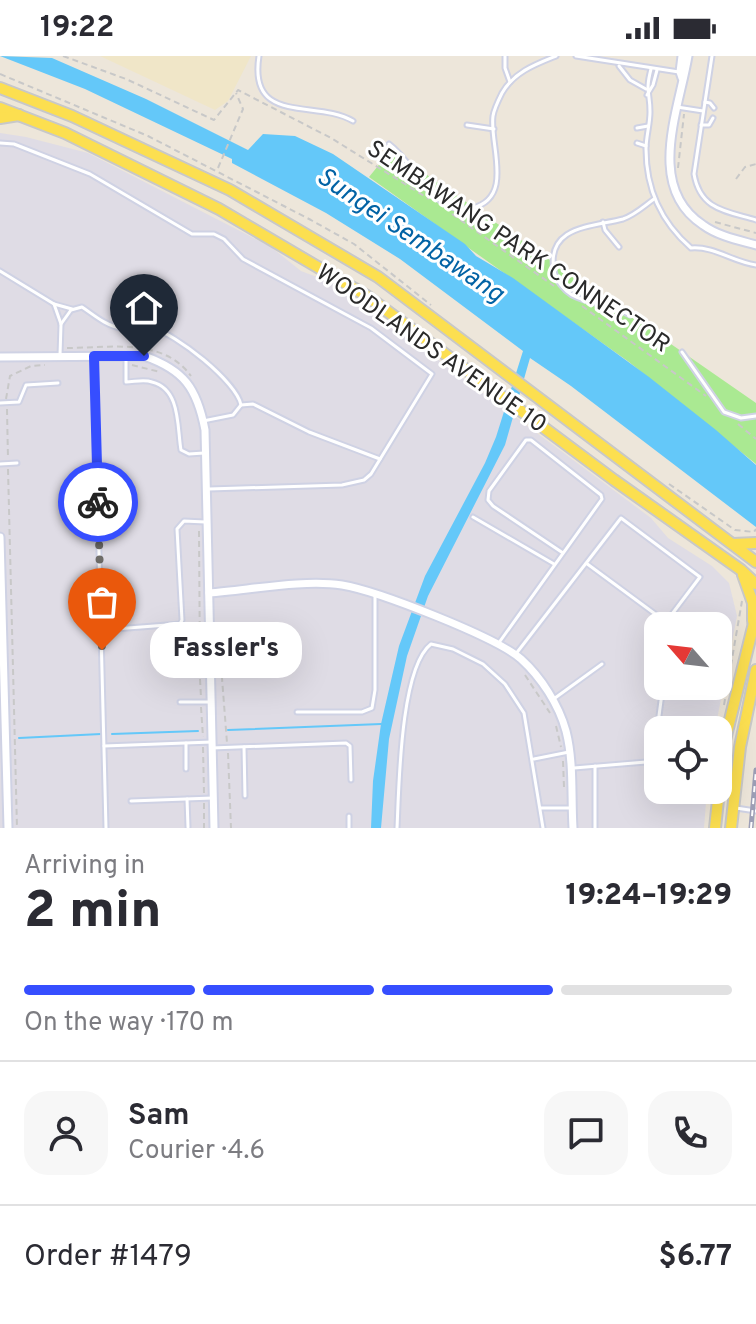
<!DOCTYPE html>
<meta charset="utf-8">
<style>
body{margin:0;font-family:Overpass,sans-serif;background:#f7f7f7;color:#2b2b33;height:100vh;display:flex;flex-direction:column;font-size:30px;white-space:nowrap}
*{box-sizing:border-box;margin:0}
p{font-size:26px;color:#7c7c81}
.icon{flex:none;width:44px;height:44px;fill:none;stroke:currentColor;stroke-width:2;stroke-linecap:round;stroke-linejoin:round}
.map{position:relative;height:772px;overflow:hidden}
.sheet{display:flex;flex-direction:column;background:#fff;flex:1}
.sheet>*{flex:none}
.needle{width:52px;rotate:298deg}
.fabs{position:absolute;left:644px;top:556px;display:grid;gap:16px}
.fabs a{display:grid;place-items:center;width:88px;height:88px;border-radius:16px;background:#fff;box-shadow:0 8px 32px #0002;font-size:40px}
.pin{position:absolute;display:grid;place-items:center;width:68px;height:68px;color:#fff;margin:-82px -34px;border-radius:50% 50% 50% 0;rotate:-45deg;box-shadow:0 0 8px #0007}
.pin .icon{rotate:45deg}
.courier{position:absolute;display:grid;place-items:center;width:80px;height:80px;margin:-40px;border:6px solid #364eff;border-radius:50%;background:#fff;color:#222;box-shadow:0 2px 10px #0007}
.bubble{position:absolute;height:56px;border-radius:24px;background:#fff;box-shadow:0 8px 32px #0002;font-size:26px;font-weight:800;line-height:56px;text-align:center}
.head em{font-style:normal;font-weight:800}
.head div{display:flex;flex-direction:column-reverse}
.head{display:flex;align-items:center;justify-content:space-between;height:136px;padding:0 24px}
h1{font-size:52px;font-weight:800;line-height:60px}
.bar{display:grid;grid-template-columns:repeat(4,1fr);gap:12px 8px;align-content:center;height:96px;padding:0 24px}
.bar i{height:10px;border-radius:6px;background:#e1e1e2}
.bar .active{background:#364eff}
.bar p{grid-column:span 4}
.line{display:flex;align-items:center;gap:20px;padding:0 24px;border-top:2px solid #e1e1e2}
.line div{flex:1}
.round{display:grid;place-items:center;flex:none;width:84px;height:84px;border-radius:24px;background:#f7f7f7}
.status{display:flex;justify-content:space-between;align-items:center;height:56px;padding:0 40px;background:#fff;direction:ltr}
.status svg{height:22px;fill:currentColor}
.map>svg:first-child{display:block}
.industrial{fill:#dfdce5;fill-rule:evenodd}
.education{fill:#f0e6c8}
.green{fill:#aae992}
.water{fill:#64c8f9}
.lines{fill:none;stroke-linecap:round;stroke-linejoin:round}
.stream{stroke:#64c8f9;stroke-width:2}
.service-casing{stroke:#cfd2e4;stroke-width:7}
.minor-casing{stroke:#cfd2e4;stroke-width:11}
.primary-casing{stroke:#c8c8c8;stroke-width:14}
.path{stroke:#c8c8c8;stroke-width:2;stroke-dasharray:6 4;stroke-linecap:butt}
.service{stroke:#fff;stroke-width:3}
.minor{stroke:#fff;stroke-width:7}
.primary{stroke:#fcdf50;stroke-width:10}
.rail-casing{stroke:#9d9fb6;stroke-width:5}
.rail{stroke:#fff;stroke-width:2;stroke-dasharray:6;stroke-linecap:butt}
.done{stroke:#6e6c68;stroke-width:8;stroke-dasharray:0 14.4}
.route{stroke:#364eff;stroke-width:10}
.labels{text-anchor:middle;stroke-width:6;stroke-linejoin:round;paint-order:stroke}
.street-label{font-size:24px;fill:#2a2a2a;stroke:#fff}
.water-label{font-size:26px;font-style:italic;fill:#0263a5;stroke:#fff}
</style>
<div class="status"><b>19:22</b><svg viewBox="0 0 49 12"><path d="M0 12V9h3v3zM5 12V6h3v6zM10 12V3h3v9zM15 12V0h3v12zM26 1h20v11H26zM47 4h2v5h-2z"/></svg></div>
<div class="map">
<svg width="756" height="772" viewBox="0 0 756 772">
<rect width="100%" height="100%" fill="#ede6da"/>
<path class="industrial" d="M0 77 26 81 88 97 271 191 301 215 338 229 651 462 668 482 712 510 729 527 737 560 715 674H658V734H707L704 772H0ZM658 570H718V630H658Z"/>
<polygon class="education" points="100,0 251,0 228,45 215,54"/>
<polygon class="green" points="391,94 756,347 756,408 629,306 369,121"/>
<polygon class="water" points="0,0 52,2 146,43 248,94 263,78 295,80 333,98 465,188 476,200 513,222 649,321 716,374 756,409 756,471 571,330 530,302 505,389 428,540 407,600 389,683 381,772 371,772 373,725 381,668 399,590 425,520 485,407 496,381 523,295 400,203 326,157 232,107 232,103 85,33"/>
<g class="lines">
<g class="stream">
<polyline points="228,674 381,668"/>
<polyline points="112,678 198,675"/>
<polyline points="19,682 101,678"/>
</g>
<g class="service-casing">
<g id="service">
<path d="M259 0C248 70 316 43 353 65"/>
<polyline points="505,0 505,12 510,26"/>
<polyline points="576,0 679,16"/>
<path d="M712 0 694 118C700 154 726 155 756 164"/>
<polyline points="619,10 630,24 646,33"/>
<path d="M651 13C645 36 650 36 650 56 650 68 646 81 646 93 646 133 661 166 691 192 714 190 733 206 756 209"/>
<polyline points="647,39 653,29 657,14"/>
<polyline points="705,46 710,47 714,52"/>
<polyline points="677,51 703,55"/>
<polyline points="467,69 494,73"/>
<polyline points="701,69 709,69 713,62"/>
<polyline points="637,72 648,70"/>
<polyline points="0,87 14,88 90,118 192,178 214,178 224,183 243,203 371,272 432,318 371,418 364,424 342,429 209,433"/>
<polyline points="637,87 646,90"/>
<path d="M389 88C409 103 419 128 438 143 447 151 460 155 472 152 515 142 489 88 493 60 494 53 499 43 502 37 514 16 536 8 556 0"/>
<polyline points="603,166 605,174 619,191"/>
<polyline points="0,215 54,248 72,253"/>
<polyline points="54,248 61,268 60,299"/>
<path d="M630 259C610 247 590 249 572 239 564 234 556 224 554 215 546 169 593 171 623 163 635 159 644 150 654 143"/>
<path d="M61 268 71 254 82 251C94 259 106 270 121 272 131 272 142 270 152 272 175 277 237 326 241 349L233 359 203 365"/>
<polyline points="682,296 724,356 741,362 756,360"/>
<polyline points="94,300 106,772"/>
<path d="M126 303V326C134 326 144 323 152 326 181 333 177 372 181 394L189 398 204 397"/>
<polyline points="0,347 19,346 26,329 58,327"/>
<polyline points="241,349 253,348 309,376 380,403"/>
<polyline points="0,408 17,407"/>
<polyline points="473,461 554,508"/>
<polyline points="115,573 180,568 182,564 177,473 184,465 205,466"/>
<polyline points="498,588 602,443 601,439 531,384 526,384 489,435 488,444 493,450 563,497"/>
<polyline points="183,590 186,618 211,619"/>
<polyline points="515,599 621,462 700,521 666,566 586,507"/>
<polyline points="555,642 602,608"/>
<polyline points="180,646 211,646"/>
<polyline points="297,656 362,656 372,652 375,634 375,538"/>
<polyline points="186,687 186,713"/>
<polyline points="104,690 212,686"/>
<polyline points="244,691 245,740"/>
<polyline points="212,692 346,687 350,690 351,724"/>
<polyline points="534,703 569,696"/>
<polyline points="653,704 663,630"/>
<polyline points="574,712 658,705"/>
<polyline points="187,743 188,771"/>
<polyline points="131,745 213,742"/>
<polyline points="541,752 572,752"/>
<polyline points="736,752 756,755"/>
<polyline points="349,760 349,772"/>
<path d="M397 772C399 732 400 612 431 588L453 593 483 608 505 628 524 657 543 772"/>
<polyline points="595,772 595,710"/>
</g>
</g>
<g class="minor-casing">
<g id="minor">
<path d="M688 0C679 54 645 131 703 169 718 180 738 184 756 189"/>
<polyline points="682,22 680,16 682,0"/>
<path d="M0 301 144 300C184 314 197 332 205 374L214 772"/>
<polyline points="0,481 8,772"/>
<path d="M209 537C249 534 304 523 342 529 378 535 496 581 521 603 541 621 559 649 566 675 574 706 571 740 573 772"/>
</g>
</g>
<g class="primary-casing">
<g id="primary">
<polyline points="0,32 72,60 230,134 378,221 756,506"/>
<polyline points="0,52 65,77 219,153 367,240 614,424 741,514 756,528"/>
<polyline points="0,62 19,59"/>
<polyline points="733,488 756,487"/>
<polyline points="743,519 753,547 753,565"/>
<polyline points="715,772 724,688 756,559"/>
<polyline points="731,772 740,691 756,614"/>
</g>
</g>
<g class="path">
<polyline points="63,0 126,23 214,64 238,34 331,82 429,143"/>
<polyline points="0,18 148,80 311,164 354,188 431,249"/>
<polyline points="218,112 243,53 236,37"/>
<polyline points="678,112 684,58"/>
<polyline points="736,123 745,111 756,108"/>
<polyline points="452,158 554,230"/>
<polyline points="715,166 756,177"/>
<polyline points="582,250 706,340"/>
<path d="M67 292C109 292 163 281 191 320"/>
<polyline points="132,309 160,316"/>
<polyline points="6,343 10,320 31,310 45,309"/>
<polyline points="7,353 8,403"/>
<polyline points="738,368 756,383"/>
<polyline points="8,413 17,772"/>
<polyline points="669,428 735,474 754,476 756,473"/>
<polyline points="199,475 200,613"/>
<polyline points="218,570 227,687"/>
<polyline points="525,619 550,657"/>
<polyline points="200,623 201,641"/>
<polyline points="724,649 742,545"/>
<polyline points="201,651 203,681"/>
<polyline points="556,670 561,691"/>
<polyline points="203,691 204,737"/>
<polyline points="228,697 231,772"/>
<polyline points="563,705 564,731"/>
<polyline points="204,747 204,772"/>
</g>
<use href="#service" class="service"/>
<use href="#minor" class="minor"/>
<use href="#primary" class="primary"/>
<g class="rail-casing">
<polyline id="rail" points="751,772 756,714"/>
</g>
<use href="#rail" class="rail"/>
</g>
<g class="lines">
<polyline class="done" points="98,446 102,594"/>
<polyline class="route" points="98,446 94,300 144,300"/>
</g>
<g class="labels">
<g class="street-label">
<text transform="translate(519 190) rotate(34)" y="8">SEMBAWANG PARK CONNECTOR</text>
<text transform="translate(432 292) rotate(35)" y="8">WOODLANDS AVENUE 10</text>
</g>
<g class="water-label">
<text transform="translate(411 178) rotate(34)" y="9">Sungei Sembawang</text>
</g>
</g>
</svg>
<div class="fabs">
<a><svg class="needle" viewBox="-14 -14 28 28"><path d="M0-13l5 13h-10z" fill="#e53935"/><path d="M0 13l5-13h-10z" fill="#7c7c81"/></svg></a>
<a><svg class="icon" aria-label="locate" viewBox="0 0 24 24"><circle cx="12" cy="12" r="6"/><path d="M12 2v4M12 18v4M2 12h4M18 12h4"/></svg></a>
</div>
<div class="pin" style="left:102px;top:594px;background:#ea580c"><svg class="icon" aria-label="bag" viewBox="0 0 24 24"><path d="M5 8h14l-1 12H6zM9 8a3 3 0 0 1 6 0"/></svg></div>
<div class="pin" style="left:144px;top:300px;background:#1f2937"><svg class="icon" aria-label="home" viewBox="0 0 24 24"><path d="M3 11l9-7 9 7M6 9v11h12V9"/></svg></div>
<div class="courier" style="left:98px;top:446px"><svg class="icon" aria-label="bike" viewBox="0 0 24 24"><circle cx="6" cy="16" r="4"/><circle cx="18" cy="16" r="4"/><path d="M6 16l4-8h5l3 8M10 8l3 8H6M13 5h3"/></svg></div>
<div class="bubble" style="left:150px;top:566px;width:152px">Fassler's</div>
</div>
<section class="sheet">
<div class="head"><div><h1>2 min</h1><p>Arriving in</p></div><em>19:24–19:29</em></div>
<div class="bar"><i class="active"></i><i class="active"></i><i class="active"></i><i></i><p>On the way · 170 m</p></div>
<div class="line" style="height:144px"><a class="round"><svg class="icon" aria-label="person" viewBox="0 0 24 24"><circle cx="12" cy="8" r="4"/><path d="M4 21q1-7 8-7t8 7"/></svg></a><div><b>Sam</b><p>Courier · 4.6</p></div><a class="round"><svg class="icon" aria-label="chat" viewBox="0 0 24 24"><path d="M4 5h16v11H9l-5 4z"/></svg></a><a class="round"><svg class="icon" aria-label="phone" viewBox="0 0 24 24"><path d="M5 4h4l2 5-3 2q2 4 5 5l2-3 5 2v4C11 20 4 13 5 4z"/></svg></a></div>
<div class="line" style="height:104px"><div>Order #1479</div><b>$6.77</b></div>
</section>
